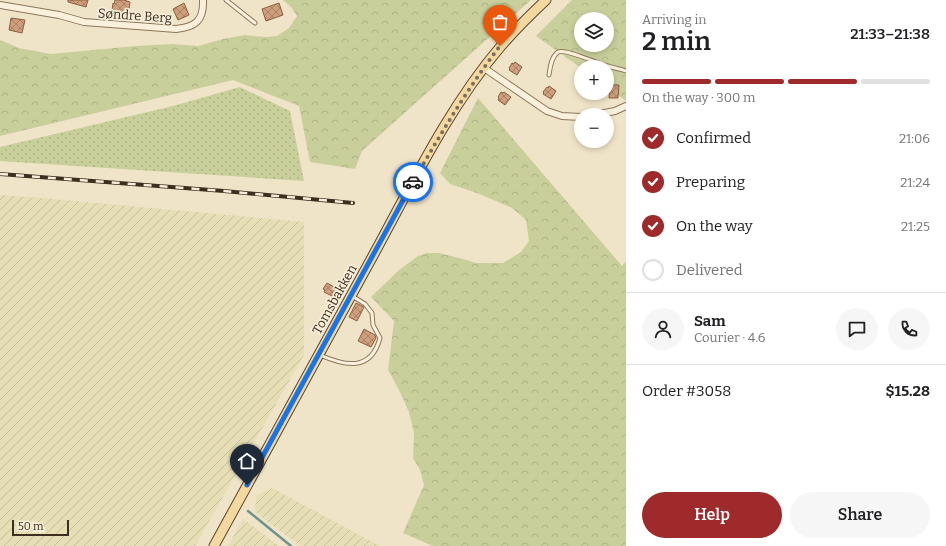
<!DOCTYPE html>
<meta charset="utf-8">
<style>
body{margin:0;font-family:Bitter,serif;background:#f6f6f6;color:#202124;height:100vh;display:flex;flex-direction:column;font-size:15px;white-space:nowrap}
*{box-sizing:border-box;margin:0}
p{font-size:13px;color:#757577}
.icon{flex:none;width:22px;height:22px;fill:none;stroke:currentColor;stroke-width:2;stroke-linecap:round;stroke-linejoin:round}
.map{position:relative;flex:1;overflow:hidden}
.details{display:flex;flex-direction:column;background:#fff;width:320px}
.details>*{flex:none}
.tools{position:absolute;left:574px;top:12px;display:grid;gap:8px}
.tools a{display:grid;place-items:center;width:40px;height:40px;border-radius:50%;background:#fff;box-shadow:0 2px 6px #0003;font-size:20px}
.scale{position:absolute;left:12px;bottom:10px;width:57px;box-sizing:border-box;padding-left:4px;border:2px solid #3d2e20;border-top:0;font-size:11px;line-height:14px;white-space:nowrap;color:#3d2e20;-webkit-text-stroke:3px #f7eed8;paint-order:stroke}
.pin{position:absolute;display:grid;place-items:center;width:34px;height:34px;color:#fff;margin:-41px -17px;border-radius:50% 50% 50% 0;rotate:-45deg;box-shadow:0 0 4px #0007}
.pin .icon{rotate:45deg}
.courier{position:absolute;display:grid;place-items:center;width:40px;height:40px;margin:-20px;border:3px solid #1a73e8;border-radius:50%;background:#fff;color:#222;box-shadow:0 1px 5px #0007}
.headline em{font-style:normal;font-weight:600}
.headline div{display:flex;flex-direction:column-reverse}
.headline{display:flex;align-items:center;justify-content:space-between;height:68px;padding:0 16px}
h1{font-size:26px;font-weight:600;line-height:30px}
.bar{display:grid;grid-template-columns:repeat(4,1fr);gap:6px 4px;align-content:center;height:48px;padding:0 16px}
.bar i{height:5px;border-radius:3px;background:#e0e0e0}
.bar .current{background:#9e2a2b}
.bar p{grid-column:span 4}
.line{display:flex;align-items:center;gap:10px;padding:0 16px;border-top:1px solid #e0e0e0}
.line div{flex:1}
.round{display:grid;place-items:center;flex:none;width:42px;height:42px;border-radius:21px;background:#f6f6f6}
ol{padding:0 16px;list-style:none}
li{display:flex;align-items:center;gap:12px;height:44px}
li p{margin-inline-start:auto}
li .icon{padding:4px;border-radius:50%;background:#9e2a2b;color:#fff;stroke-width:4}
li:last-child{color:#757577}
li i{width:22px;height:22px;border:2px solid #e0e0e0;border-radius:50%}
.cta{display:flex;gap:8px;margin-top:auto;padding:8px 16px}
.cta a{flex:1;height:46px;border-radius:24px;background:#9e2a2b;color:#fff;font-size:16px;font-weight:600;line-height:46px;text-align:center}
.cta a+a{background:#f6f6f6;color:#202124}
main{display:flex;flex:1;min-height:0}
.map>svg:first-child{display:block}
.farmland{fill:url(#farmland-furrows)}
.grass{fill:url(#grass-dots)}
.forest{fill:url(#forest-crowns);fill-rule:evenodd}
.lines{fill:none;stroke-linecap:round;stroke-linejoin:round}
.stream{stroke:#6f938a;stroke-width:2.5}
.building{fill:url(#building-cross-hatch);stroke:#8d5f41}
.lane-casing{stroke:#8d765c;stroke-width:5}
.street-casing{stroke:#8d765c;stroke-width:8}
.primary-casing{stroke:#5b4430;stroke-width:11}
.lane{stroke:#faf1dc;stroke-width:3}
.street{stroke:#faf1dc;stroke-width:6}
.primary{stroke:#f3d9a0;stroke-width:9}
.rail-casing{stroke:#3d2e20;stroke-width:4}
.rail{stroke:#f7eed8;stroke-width:2.5;stroke-dasharray:8;stroke-linecap:butt}
.done{stroke:#7c6e5b;stroke-width:4;stroke-dasharray:0 7.2}
.route{stroke:#1a73e8;stroke-width:5}
.labels{text-anchor:middle;stroke-width:3.5;stroke-linejoin:round;paint-order:stroke}
.street-label{font-size:13px;fill:#3d2e20;stroke:#f7eed8}
</style>
<main>
<div class="map">
<svg width="626" height="546" viewBox="0 0 626 546">
<defs>
<pattern id="farmland-furrows" width="10" height="10" patternUnits="userSpaceOnUse"><rect width="10" height="10" fill="#e6deb5"/><path d="M-1 1l2-2M0 10L10 0M9 11l2-2" fill="none" stroke="#c6bf9b"/></pattern>
<pattern id="grass-dots" width="8" height="8" patternUnits="userSpaceOnUse"><rect width="8" height="8" fill="#c9cf9b"/><path d="M2 2h.1M6 6h.1" fill="none" stroke="#aeb285" stroke-width="1.8" stroke-linecap="round"/></pattern>
<pattern id="forest-crowns" width="20" height="18" patternUnits="userSpaceOnUse"><rect width="20" height="18" fill="#c9cf9b"/><path d="M2 6a3 3 0 1 1 6 0M12 15a3 3 0 1 1 6 0" fill="none" stroke="#aeb285"/></pattern>
<pattern id="building-cross-hatch" width="8" height="8" patternUnits="userSpaceOnUse"><rect width="8" height="8" fill="#cf9f7d"/><path d="M0 0l8 8M0 8l8-8" fill="none" stroke="#a98266"/></pattern>
</defs>
<rect width="100%" height="100%" fill="#f0e4c8"/>
<g class="farmland">
<polygon points="0,195 42,198 304,222 304,355 195,546 0,546"/>
<polygon points="272,488 380,546 300,546 255,512 256,496"/>
<polygon points="243,519 279,546 228,546"/>
</g>
<polygon class="grass" points="240,87 290,111 304,181 0,161 0,147 173,106"/>
<g class="forest">
<polygon points="283,0 531,0 362,151 355,169 310,162 299,106 233,80 0,136 0,40 19,48 51,54 136,46 173,44 198,46 223,39 245,35 264,37 277,36 289,28 297,16 291,7"/>
<path d="M572 0H626V101L607 87V67H581V68L536 36ZM581 19H607V45H581Z"/>
<polygon points="478,98 622,266 626,261 626,546 433,546 403,533 424,485 420,470 413,458 414,433 409,412 399,390 388,370 394,321 371,297 399,270 418,256 427,253 439,253 467,260 476,263 503,263 521,252 529,241 526,220 512,208 503,204 477,193 450,184 440,173"/>
</g>
<g class="lines">
<polyline class="stream" points="248,511 291,546"/>
</g>
<g class="building">
<polygon points="68,0 88,0 86,7 68,2"/>
<polygon points="115,0 124,0 130,2 129,9 126,9 126,13 120,12 120,16 113,15 114,10 112,10 113,3 114,4"/>
<polygon points="184,3 189,15 178,20 173,9"/>
<polygon points="279,3 283,15 266,21 262,9"/>
<polygon points="11,18 25,20 22,33 9,30"/>
<polygon points="515,62 522,67 517,75 509,70 510,69 509,68 512,63 514,64"/>
<polygon points="610,85 619,85 618,98 609,98"/>
<polygon points="549,86 556,91 551,99 543,94 544,93 543,92 547,87 548,88"/>
<polygon points="501,92 503,93 504,92 511,97 505,105 498,100 499,98 498,97"/>
<polygon points="327,283 336,288 332,296 324,292 325,290 323,289"/>
<polygon points="356,303 364,307 357,321 349,317"/>
<polygon points="364,329 375,335 376,338 371,347 358,341"/>
</g>
<g class="lines">
<g class="lane-casing">
<g id="lane">
<polyline points="226,0 255,23"/>
<path d="M549 75C550 68 551 57 558 52 565 48 598 64 608 66 614 68 620 69 626 71"/>
<path d="M320 355C345 366 371 372 380 338L373 325 372 313 365 304 352 296"/>
</g>
</g>
<g class="street-casing">
<g id="street">
<path d="M0 5 59 15 84 22 176 29C195 27 204 21 203 0"/>
<polyline points="484,68 547,111 562,116 581,117"/>
<polyline points="594,115 615,111 626,106"/>
</g>
</g>
<g class="primary-casing">
<path id="primary" d="M214 546C268 448 321 350 375 252 413 182 449 107 501 46 515 30 530 15 546 0"/>
</g>
<use href="#lane" class="lane"/>
<use href="#street" class="street"/>
<use href="#primary" class="primary"/>
<g class="rail-casing">
<polyline id="rail" points="0,174 224,191 353,203"/>
</g>
<use href="#rail" class="rail"/>
</g>
<g class="lines">
<path class="done" d="M413 182C440 135 467 89 500 46"/>
<polyline class="route" points="247,485 413,182"/>
</g>
<g class="labels">
<g class="street-label">
<text transform="translate(135 15) rotate(4)" y="5">Søndre Berg</text>
<text transform="translate(334 299) rotate(-61)" y="5">Tomsbakken</text>
</g>
</g>
</svg>
<div class="tools">
<a><svg class="icon" aria-label="layers" viewBox="0 0 24 24"><path d="M12 4l9 5-9 5-9-5zM3 14l9 5 9-5"/></svg></a>
<a>+</a>
<a>−</a>
</div>
<div class="scale">50 m</div>
<div class="pin" style="left:500px;top:46px;background:#ea580c"><svg class="icon" aria-label="bag" viewBox="0 0 24 24"><path d="M5 8h14l-1 12H6zM9 8a3 3 0 0 1 6 0"/></svg></div>
<div class="pin" style="left:247px;top:485px;background:#1f2937"><svg class="icon" aria-label="home" viewBox="0 0 24 24"><path d="M3 11l9-7 9 7M6 9v11h12V9"/></svg></div>
<div class="courier" style="left:413px;top:182px"><svg class="icon" aria-label="car" viewBox="0 0 24 24"><path d="M5 17H2v-5l4-1 3-4h7l3 4 3 1v5h-3M9 17h6M6 11h13"/><circle cx="7" cy="17" r="2"/><circle cx="17" cy="17" r="2"/></svg></div>
</div>
<section class="details">
<div class="headline"><div><h1>2 min</h1><p>Arriving in</p></div><em>21:33–21:38</em></div>
<div class="bar"><i class="current"></i><i class="current"></i><i class="current"></i><i></i><p>On the way · 300 m</p></div>
<ol>
<li><svg class="icon" aria-label="check" viewBox="0 0 24 24"><path d="M5 12l5 5 9-10"/></svg>Confirmed<p>21:06</p></li>
<li><svg class="icon" aria-label="check" viewBox="0 0 24 24"><path d="M5 12l5 5 9-10"/></svg>Preparing<p>21:24</p></li>
<li><svg class="icon" aria-label="check" viewBox="0 0 24 24"><path d="M5 12l5 5 9-10"/></svg>On the way<p>21:25</p></li>
<li><i></i>Delivered</li>
</ol>
<div class="line" style="height:72px"><a class="round"><svg class="icon" aria-label="person" viewBox="0 0 24 24"><circle cx="12" cy="8" r="4"/><path d="M4 21q1-7 8-7t8 7"/></svg></a><div><b>Sam</b><p>Courier · 4.6</p></div><a class="round"><svg class="icon" aria-label="chat" viewBox="0 0 24 24"><path d="M4 5h16v11H9l-5 4z"/></svg></a><a class="round"><svg class="icon" aria-label="phone" viewBox="0 0 24 24"><path d="M5 4h4l2 5-3 2q2 4 5 5l2-3 5 2v4C11 20 4 13 5 4z"/></svg></a></div>
<div class="line" style="height:52px"><div>Order #3058</div><b>$15.28</b></div>
<div class="cta"><a>Help</a><a>Share</a></div>
</section>
</main>
